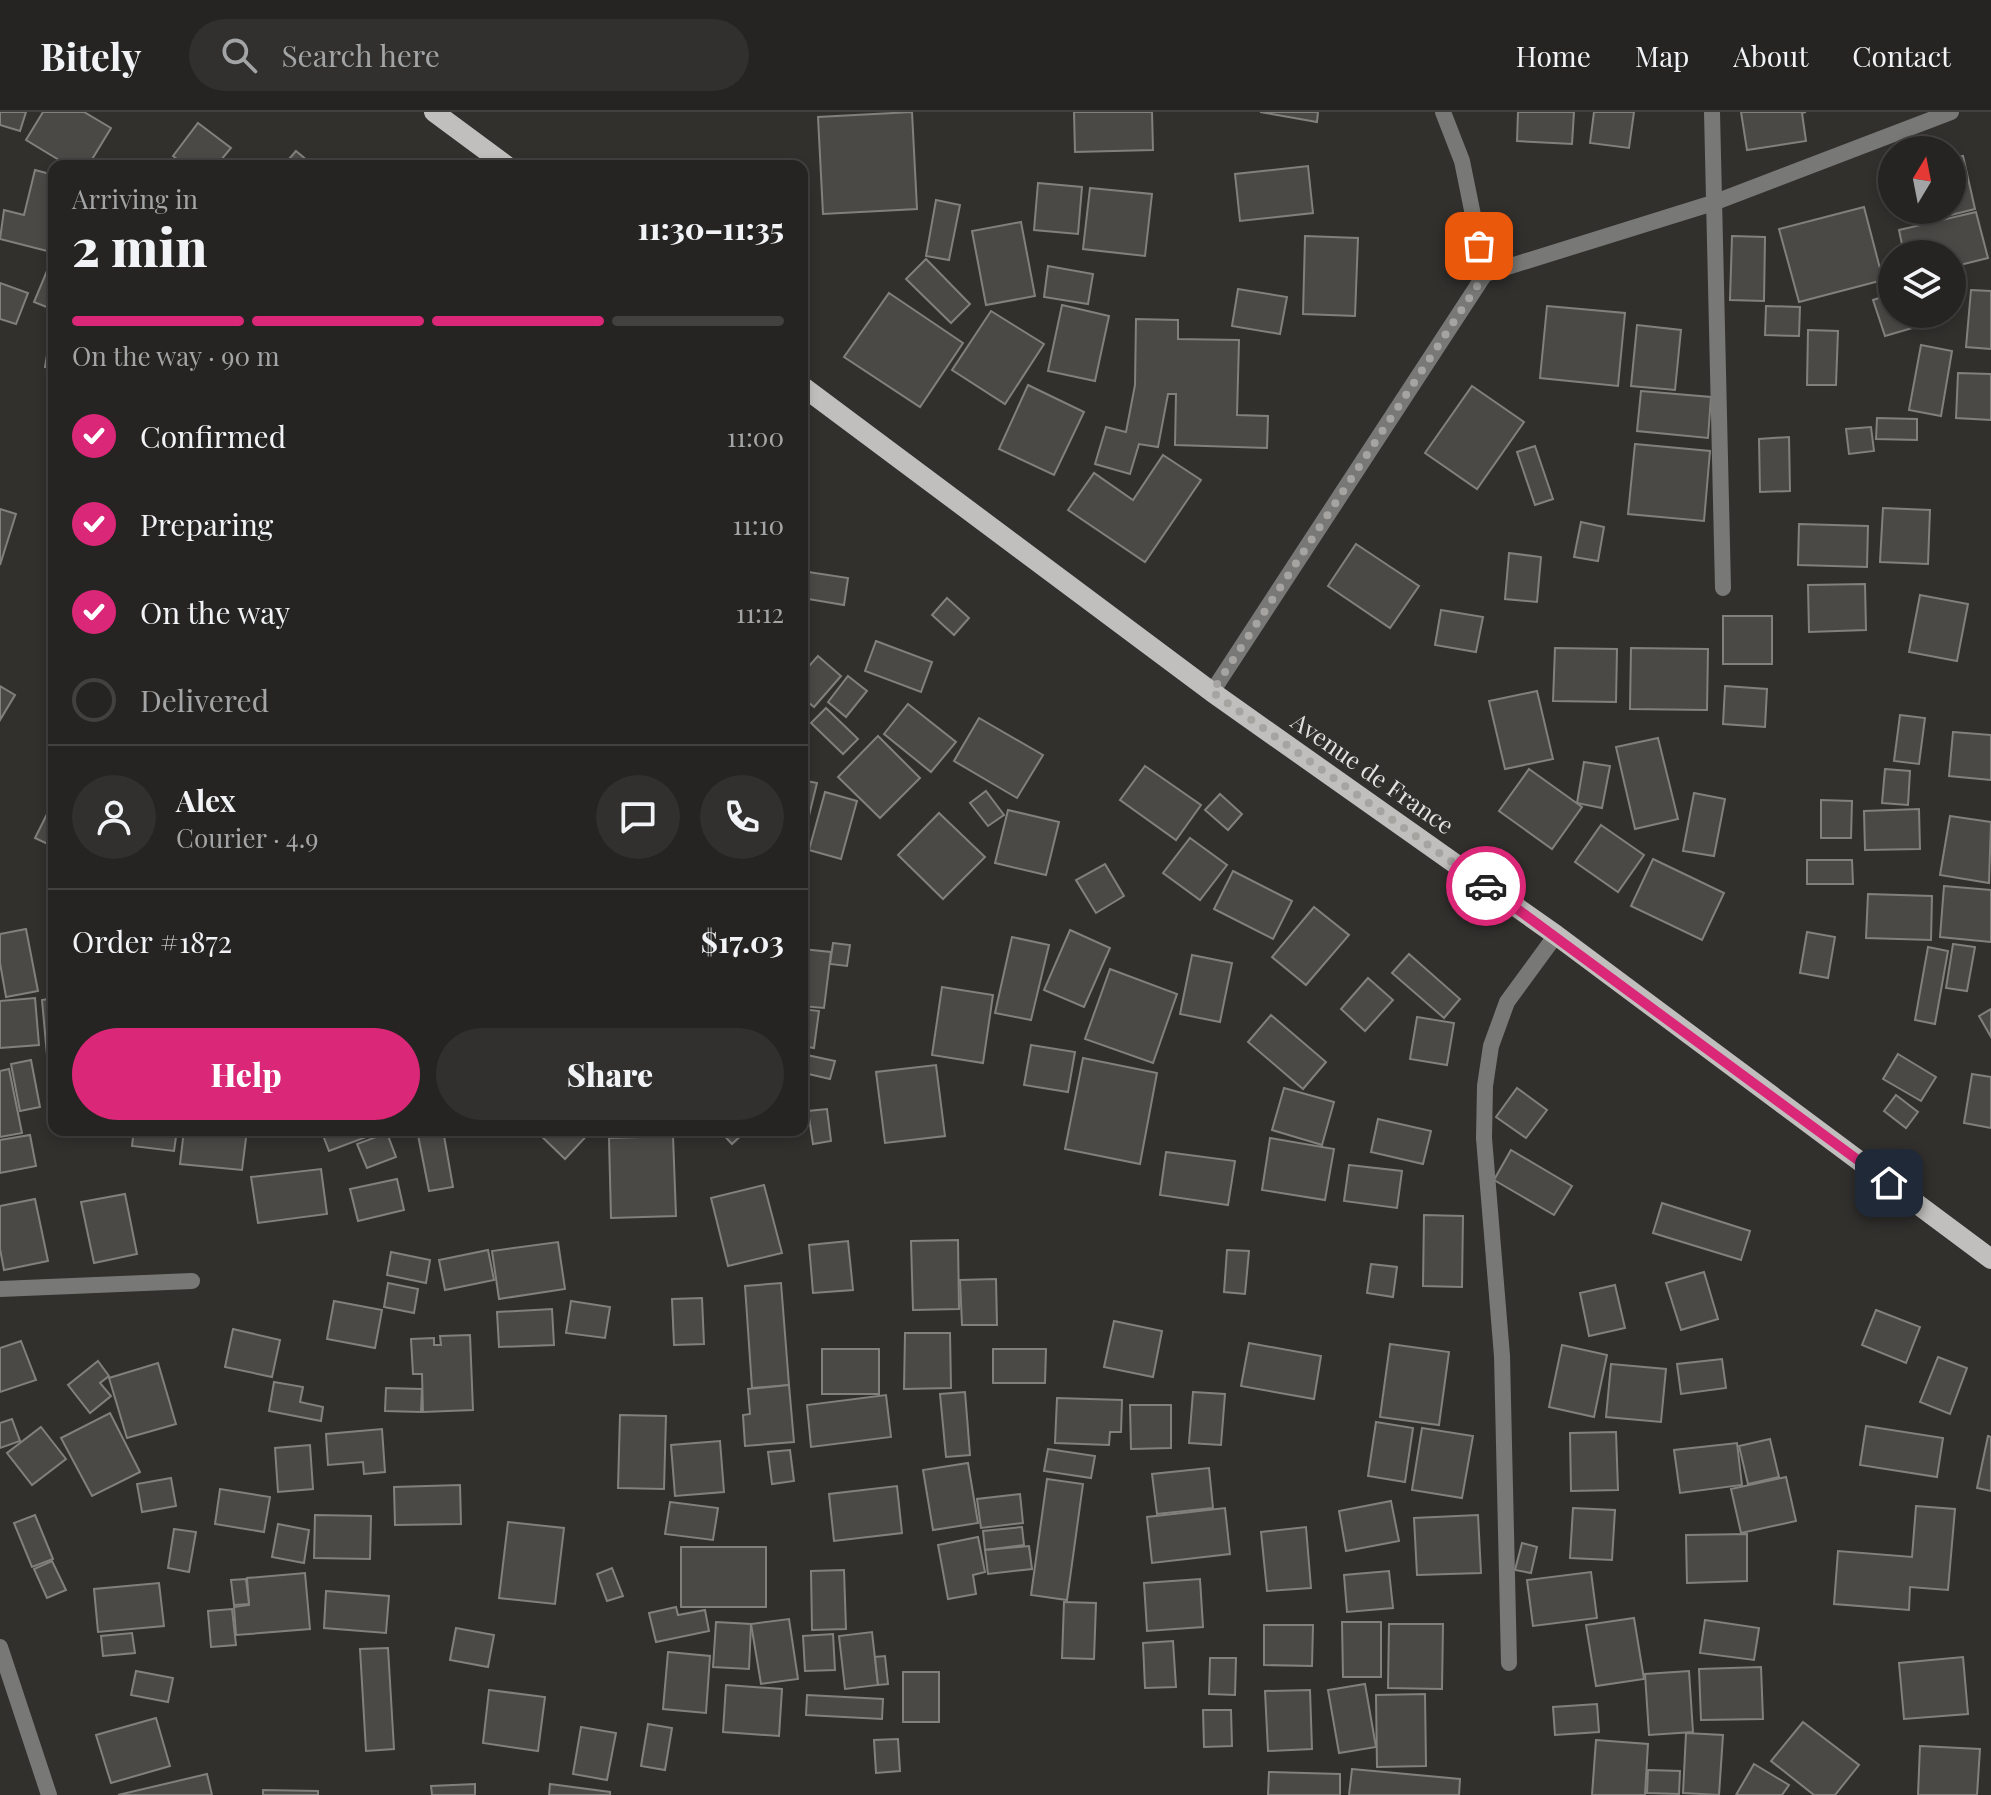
<!DOCTYPE html>
<meta charset="utf-8">
<style>
body{margin:0;font-family:"Playfair Display",serif;background:#31302f;color:#f1f3f6;height:100vh;display:flex;flex-direction:column;font-size:30px;white-space:nowrap}
*{box-sizing:border-box;margin:0}
p{font-size:26px;color:#a3a4a5}
.icon{flex:none;width:44px;height:44px;fill:none;stroke:currentColor;stroke-width:2;stroke-linecap:round;stroke-linejoin:round}
.map{position:relative;flex:1;overflow:hidden}
.side{position:absolute;left:48px;top:48px;width:760px;height:976px;display:flex;flex-direction:column;background:#252422;border-radius:16px;box-shadow:0 4px 12px #0003,0 0 0 2px #424140}
.side>*{flex:none}
.needle{width:52px;rotate:10deg}
.fabs{position:absolute;left:1878px;top:24px;display:grid;gap:16px}
.fabs a{display:grid;place-items:center;width:88px;height:88px;border-radius:50%;background:#252422;box-shadow:0 4px 12px #0003,0 0 0 2px #424140;font-size:40px}
.pin{position:absolute;display:grid;place-items:center;width:68px;height:68px;color:#fff;margin:-34px;border-radius:16px;box-shadow:0 4px 12px #0006}
.courier{position:absolute;display:grid;place-items:center;width:80px;height:80px;margin:-40px;border:6px solid #db2777;border-radius:50%;background:#fff;color:#222;box-shadow:0 2px 10px #0007}
.overview em{font-style:normal;font-weight:800}
.overview div{display:flex;flex-direction:column-reverse}
.overview{display:flex;align-items:center;justify-content:space-between;height:136px;padding:0 24px}
h1{font-size:52px;font-weight:800;line-height:60px}
.bar{display:grid;grid-template-columns:repeat(4,1fr);gap:12px 8px;align-content:center;height:96px;padding:0 24px}
.bar i{height:10px;border-radius:6px;background:#424140}
.bar .active{background:#db2777}
.bar p{grid-column:span 4}
.line{display:flex;align-items:center;gap:20px;padding:0 24px;border-top:2px solid #424140}
.line div{flex:1}
.round{display:grid;place-items:center;flex:none;width:84px;height:84px;border-radius:42px;background:#31302f}
ol{padding:0 24px;list-style:none}
li{display:flex;align-items:center;gap:24px;height:88px}
li p{margin-inline-start:auto}
li .icon{padding:8px;border-radius:50%;background:#db2777;color:#fff;stroke-width:4}
li:last-child{color:#a3a4a5}
li i{width:44px;height:44px;border:4px solid #424140;border-radius:50%}
.action{display:flex;gap:16px;margin-top:auto;padding:16px 24px}
.action a{flex:1;height:92px;border-radius:48px;background:#db2777;color:#fff;font-size:32px;font-weight:800;line-height:92px;text-align:center}
.action a+a{background:#31302f;color:#f1f3f6}
header{display:flex;align-items:center;gap:48px;box-sizing:border-box;height:112px;padding:0 40px;background:#252422;border-bottom:2px solid #424140}
header strong{font-size:38px}
nav{display:flex;gap:44px;margin-inline-start:auto;font-size:28px}
.search{width:560px;height:72px;background:#31302f;display:flex;align-items:center;gap:20px;box-sizing:border-box;padding:0 28px;border-radius:44px;color:#a3a4a5;font-size:30px}
.map>svg:first-child{display:block}
.building{fill:#4a4946;stroke:#81807c;stroke-width:2}
.lines{fill:none;stroke-linecap:round;stroke-linejoin:round}
.minor{stroke:#787876;stroke-width:16}
.primary{stroke:#c1bfbd;stroke-width:20}
.done{stroke:#a5a4a1;stroke-width:8;stroke-dasharray:0 14.4}
.route{stroke:#db2777;stroke-width:10}
.labels{text-anchor:middle;stroke-width:6;stroke-linejoin:round;paint-order:stroke}
.street-label{font-size:24px;fill:#e3e2e0;stroke:#31302d}
</style>
<header>
<strong>Bitely</strong>
<div class="search"><svg class="icon" aria-label="search" viewBox="0 0 24 24"><circle cx="10" cy="10" r="6"/><path d="M15 15l6 6"/></svg>Search here</div>
<nav><a>Home</a><a>Map</a><a>About</a><a>Contact</a></nav>
</header>
<div class="map">
<svg width="1991" height="1683" viewBox="0 0 1991 1683">
<rect width="100%" height="100%" fill="#31302d"/>
<g class="building">
<polygon points="0,0 26,0 20,19 0,13"/>
<polygon points="43,0 84,0 111,16 88,54 69,54 26,28"/>
<polygon points="912,0 917,97 823,102 818,5"/>
<polygon points="1074,0 1152,0 1153,38 1075,40"/>
<polygon points="1260,0 1318,0 1317,10"/>
<polygon points="1518,0 1574,0 1572,32 1517,29"/>
<polygon points="1594,0 1634,0 1629,36 1590,31"/>
<polygon points="1741,0 1806,0 1802,1 1806,29 1747,38"/>
<polygon points="198,11 231,36 216,54 186,54 173,44"/>
<polygon points="296,39 314,54 283,54"/>
<polygon points="1963,44 1975,97 1943,105 1941,98 1952,98 1952,46"/>
<polygon points="1308,54 1313,101 1240,109 1235,62"/>
<polygon points="35,58 54,63 51,140 0,127 4,98 24,103"/>
<polygon points="1038,71 1082,75 1078,122 1034,118"/>
<polygon points="1090,76 1152,82 1145,144 1083,137"/>
<polygon points="936,88 960,93 949,148 926,144"/>
<polygon points="1864,95 1883,168 1799,190 1779,117"/>
<polygon points="1976,100 1988,146 1952,155 1952,142 1904,142 1899,118"/>
<polygon points="1021,110 1035,184 986,193 972,119"/>
<polygon points="1305,124 1358,126 1355,204 1303,202"/>
<polygon points="1732,124 1765,125 1764,189 1730,188"/>
<polygon points="926,147 970,192 951,211 906,167"/>
<polygon points="49,154 54,156 54,198 34,190"/>
<polygon points="1048,154 1093,162 1088,192 1044,185"/>
<polygon points="0,171 28,181 16,212 0,207"/>
<polygon points="1238,177 1287,185 1280,222 1232,214"/>
<polygon points="1971,178 1991,179 1991,237 1966,235"/>
<polygon points="889,181 963,231 920,295 844,245"/>
<polygon points="1892,182 1892,202 1941,202 1943,207 1885,224 1873,188"/>
<polygon points="1062,193 1109,204 1095,269 1048,259"/>
<polygon points="1547,194 1625,201 1618,274 1540,266"/>
<polygon points="1766,194 1800,195 1799,224 1765,223"/>
<polygon points="991,199 1044,232 1005,292 952,258"/>
<polygon points="1136,207 1178,208 1178,227 1239,228 1237,303 1268,304 1267,336 1175,333 1176,282 1168,282 1158,335 1139,332 1130,362 1095,352 1106,315 1126,320 1135,273"/>
<polygon points="53,209 54,210 54,257 45,255"/>
<polygon points="1637,213 1681,218 1675,278 1631,274"/>
<polygon points="1808,218 1838,219 1836,273 1807,273"/>
<polygon points="1921,233 1952,239 1941,304 1909,298"/>
<polygon points="1958,261 1991,262 1991,308 1956,306"/>
<polygon points="1028,273 1084,300 1054,363 999,337"/>
<polygon points="1472,274 1524,310 1477,377 1425,341"/>
<polygon points="1641,279 1711,285 1708,326 1637,319"/>
<polygon points="1877,306 1917,307 1917,328 1876,327"/>
<polygon points="1871,315 1874,339 1849,342 1846,317"/>
<polygon points="1789,325 1790,379 1760,380 1759,327"/>
<polygon points="1635,332 1710,339 1704,409 1628,402"/>
<polygon points="1535,334 1553,387 1535,393 1517,340"/>
<polygon points="1163,343 1201,368 1145,450 1068,398 1094,361 1133,388"/>
<polygon points="1883,396 1930,398 1928,452 1880,450"/>
<polygon points="0,397 16,402 0,453"/>
<polygon points="1581,410 1604,415 1598,449 1574,445"/>
<polygon points="1799,412 1868,414 1867,455 1798,453"/>
<polygon points="1356,432 1419,474 1390,516 1328,474"/>
<polygon points="1509,441 1541,445 1537,490 1505,487"/>
<polygon points="802,459 848,466 844,493 802,486"/>
<polygon points="1865,472 1866,518 1809,520 1808,473"/>
<polygon points="1920,483 1968,492 1957,549 1909,540"/>
<polygon points="947,486 969,506 954,523 932,503"/>
<polygon points="1441,498 1483,505 1476,540 1435,533"/>
<rect x="1723" y="504" width="49" height="48"/>
<polygon points="876,529 932,550 921,580 865,559"/>
<polygon points="1555,536 1617,537 1616,590 1553,589"/>
<polygon points="1631,536 1708,537 1707,598 1630,597"/>
<polygon points="818,544 841,564 814,595 802,585 802,562"/>
<polygon points="848,564 867,579 846,605 828,590"/>
<polygon points="0,574 15,583 0,608"/>
<polygon points="1725,574 1767,577 1765,615 1723,612"/>
<polygon points="1537,579 1553,647 1505,657 1489,589"/>
<polygon points="908,592 956,630 931,660 884,622"/>
<polygon points="826,596 858,627 843,642 811,611"/>
<polygon points="1900,603 1925,606 1919,652 1894,649"/>
<polygon points="979,606 1043,643 1017,686 954,649"/>
<polygon points="1953,620 1991,623 1991,668 1949,664"/>
<polygon points="878,624 920,666 880,706 838,665"/>
<polygon points="1658,626 1678,707 1635,717 1616,635"/>
<polygon points="1584,650 1610,654 1602,696 1577,691"/>
<polygon points="1145,654 1201,693 1176,728 1120,688"/>
<polygon points="1529,657 1582,695 1552,737 1499,699"/>
<polygon points="1885,657 1910,659 1908,693 1882,691"/>
<polygon points="802,668 817,671 807,712 802,710"/>
<polygon points="986,679 1004,703 988,714 970,691"/>
<polygon points="825,680 857,689 841,747 809,738"/>
<polygon points="1694,681 1725,687 1714,744 1683,739"/>
<polygon points="1220,682 1242,702 1228,718 1205,698"/>
<polygon points="1821,688 1852,689 1851,726 1821,726"/>
<polygon points="1919,697 1920,737 1865,738 1864,699"/>
<polygon points="1008,698 1059,710 1046,763 995,751"/>
<polygon points="939,701 985,745 943,787 898,743"/>
<polygon points="47,702 54,705 54,735 35,726"/>
<polygon points="1950,704 1991,710 1989,771 1940,763"/>
<polygon points="1601,713 1644,743 1618,780 1575,750"/>
<polygon points="1190,726 1227,753 1200,788 1163,761"/>
<polygon points="1653,747 1724,781 1702,828 1631,794"/>
<polygon points="1807,748 1852,748 1853,772 1807,772"/>
<polygon points="1105,752 1124,784 1096,801 1076,768"/>
<polygon points="1233,759 1292,789 1273,827 1214,797"/>
<polygon points="1944,774 1991,778 1991,830 1940,825"/>
<polygon points="1868,782 1932,784 1931,828 1866,826"/>
<polygon points="1314,795 1349,823 1306,873 1272,845"/>
<polygon points="26,817 38,879 6,885 0,851 0,822"/>
<polygon points="1070,818 1110,836 1084,895 1044,878"/>
<polygon points="1807,820 1835,825 1828,866 1800,861"/>
<polygon points="1012,825 1049,833 1031,908 995,901"/>
<polygon points="833,831 850,833 847,854 830,852"/>
<polygon points="1953,832 1975,835 1967,879 1946,876"/>
<polygon points="1928,835 1948,839 1935,912 1915,908"/>
<polygon points="802,837 831,840 824,896 802,894"/>
<polygon points="1409,842 1460,887 1444,906 1392,861"/>
<polygon points="1192,843 1232,851 1220,910 1180,902"/>
<polygon points="1110,857 1177,882 1153,951 1085,927"/>
<polygon points="1368,866 1393,888 1365,919 1341,897"/>
<polygon points="942,875 993,883 983,951 932,943"/>
<polygon points="35,886 39,933 0,936 0,889"/>
<polygon points="54,886 54,953 48,954 42,888"/>
<polygon points="802,897 819,899 814,936 802,934"/>
<polygon points="1991,897 1991,925 1979,904"/>
<polygon points="1271,903 1326,950 1303,977 1248,930"/>
<polygon points="1417,905 1454,911 1447,953 1410,947"/>
<polygon points="1031,933 1075,940 1068,980 1024,973"/>
<polygon points="1898,942 1936,965 1921,989 1883,967"/>
<polygon points="807,943 835,949 830,967 804,961"/>
<polygon points="1083,946 1157,961 1140,1052 1065,1037"/>
<polygon points="31,948 40,995 20,999 11,952"/>
<polygon points="936,953 945,1024 885,1031 876,960"/>
<polygon points="9,957 22,1021 0,1025 0,959"/>
<polygon points="1972,962 1991,965 1991,1016 1964,1011"/>
<polygon points="1284,976 1334,990 1322,1033 1272,1018"/>
<polygon points="1517,976 1547,998 1526,1026 1496,1005"/>
<polygon points="1896,983 1918,1000 1906,1016 1884,999"/>
<polygon points="827,997 831,1029 813,1032 808,999"/>
<polygon points="1378,1007 1431,1019 1423,1052 1371,1040"/>
<polygon points="134,1018 177,1018 174,1039 132,1034"/>
<polygon points="184,1018 247,1018 242,1058 180,1052"/>
<polygon points="321,1018 366,1018 369,1024 329,1039"/>
<polygon points="417,1018 443,1018 453,1075 429,1079"/>
<polygon points="535,1018 592,1018 565,1047"/>
<polygon points="719,1018 747,1018 732,1032"/>
<polygon points="387,1021 396,1045 367,1056 357,1032"/>
<polygon points="30,1023 36,1054 0,1061 0,1028"/>
<polygon points="673,1024 676,1104 611,1106 609,1026"/>
<polygon points="1270,1026 1334,1037 1325,1088 1262,1078"/>
<polygon points="1511,1038 1572,1074 1554,1103 1494,1068"/>
<polygon points="1166,1040 1235,1049 1228,1093 1160,1083"/>
<polygon points="1349,1053 1402,1059 1397,1096 1344,1089"/>
<polygon points="321,1057 327,1102 258,1111 251,1065"/>
<polygon points="397,1067 404,1098 358,1109 350,1077"/>
<polygon points="764,1073 782,1141 728,1154 711,1086"/>
<polygon points="125,1082 137,1142 94,1151 81,1090"/>
<polygon points="35,1087 48,1149 4,1158 0,1137 0,1094"/>
<polygon points="1662,1091 1750,1119 1741,1148 1653,1121"/>
<polygon points="1424,1103 1463,1104 1462,1175 1423,1174"/>
<polygon points="958,1128 959,1197 913,1198 911,1129"/>
<polygon points="848,1129 853,1178 813,1181 809,1133"/>
<polygon points="558,1130 565,1177 499,1187 492,1139"/>
<polygon points="488,1138 494,1168 445,1178 439,1148"/>
<polygon points="1227,1138 1249,1139 1245,1182 1224,1180"/>
<polygon points="391,1140 430,1148 426,1171 387,1163"/>
<polygon points="1371,1152 1397,1155 1393,1185 1367,1181"/>
<polygon points="1704,1160 1718,1207 1681,1218 1666,1171"/>
<polygon points="996,1167 997,1213 962,1213 960,1168"/>
<polygon points="388,1171 418,1177 414,1201 384,1195"/>
<polygon points="781,1171 789,1273 752,1276 745,1174"/>
<polygon points="1615,1173 1625,1216 1589,1224 1580,1181"/>
<polygon points="702,1186 704,1232 674,1233 672,1187"/>
<polygon points="334,1189 382,1198 375,1236 327,1227"/>
<polygon points="571,1189 610,1195 605,1226 566,1221"/>
<polygon points="552,1197 554,1233 499,1235 497,1200"/>
<polygon points="1876,1198 1920,1215 1906,1251 1862,1233"/>
<polygon points="1114,1209 1162,1219 1153,1265 1104,1255"/>
<polygon points="233,1217 280,1228 272,1265 225,1255"/>
<polygon points="905,1221 950,1221 951,1276 904,1277"/>
<polygon points="470,1223 473,1298 423,1300 422,1262 413,1262 411,1227 434,1226 434,1233 441,1233 440,1224"/>
<polygon points="21,1229 36,1268 0,1280 0,1236"/>
<polygon points="1249,1231 1321,1244 1314,1287 1241,1274"/>
<polygon points="1390,1232 1449,1240 1439,1313 1380,1305"/>
<polygon points="1562,1233 1607,1243 1594,1305 1549,1295"/>
<rect x="822" y="1237" width="57" height="45"/>
<polygon points="993,1237 1046,1237 1045,1271 993,1271"/>
<polygon points="1938,1245 1967,1256 1950,1302 1920,1290"/>
<polygon points="1722,1247 1726,1276 1681,1282 1677,1252"/>
<polygon points="98,1249 109,1264 100,1271 111,1284 90,1301 68,1273"/>
<polygon points="158,1251 176,1312 127,1326 109,1266"/>
<polygon points="1611,1252 1666,1257 1661,1310 1606,1305"/>
<polygon points="274,1270 303,1275 300,1290 323,1295 321,1309 269,1299"/>
<polygon points="789,1273 794,1330 745,1334 743,1303 750,1302 748,1277"/>
<polygon points="386,1276 422,1277 421,1300 385,1299"/>
<polygon points="965,1280 970,1343 946,1345 940,1282"/>
<polygon points="1193,1280 1225,1282 1221,1333 1189,1331"/>
<polygon points="886,1283 891,1325 811,1335 807,1293"/>
<polygon points="1057,1286 1122,1288 1121,1320 1110,1320 1109,1333 1055,1331"/>
<polygon points="1130,1293 1171,1293 1171,1336 1131,1337"/>
<polygon points="110,1301 140,1360 92,1384 61,1326"/>
<polygon points="620,1303 666,1304 664,1377 618,1376"/>
<polygon points="12,1307 20,1329 0,1336 0,1311"/>
<polygon points="1376,1310 1413,1316 1405,1370 1368,1364"/>
<polygon points="1866,1314 1943,1326 1937,1365 1860,1353"/>
<polygon points="41,1315 66,1347 32,1373 7,1341"/>
<polygon points="1422,1316 1473,1324 1462,1386 1412,1378"/>
<polygon points="382,1317 385,1360 364,1362 363,1350 328,1353 326,1322"/>
<polygon points="1616,1320 1618,1378 1571,1379 1570,1321"/>
<polygon points="1988,1324 1991,1325 1991,1379 1977,1376"/>
<polygon points="1770,1327 1779,1365 1748,1372 1739,1334"/>
<polygon points="720,1329 724,1380 675,1384 671,1333"/>
<polygon points="1737,1331 1742,1373 1680,1381 1674,1338"/>
<polygon points="310,1333 313,1377 278,1380 275,1336"/>
<polygon points="1048,1337 1095,1344 1091,1366 1044,1359"/>
<polygon points="790,1338 794,1369 772,1372 768,1340"/>
<polygon points="968,1351 978,1411 933,1418 923,1358"/>
<polygon points="1209,1356 1213,1396 1157,1402 1152,1362"/>
<polygon points="1786,1365 1796,1409 1741,1421 1731,1377"/>
<polygon points="171,1366 176,1394 142,1400 137,1372"/>
<polygon points="1047,1367 1083,1372 1067,1488 1031,1483"/>
<polygon points="460,1373 461,1412 395,1413 394,1375"/>
<polygon points="897,1374 902,1421 834,1429 829,1382"/>
<polygon points="220,1377 270,1385 264,1420 215,1412"/>
<polygon points="1020,1382 1023,1411 981,1416 977,1387"/>
<polygon points="1391,1389 1399,1429 1346,1439 1339,1399"/>
<polygon points="670,1390 718,1396 713,1428 665,1422"/>
<polygon points="1916,1394 1955,1397 1948,1478 1910,1475 1909,1498 1834,1492 1838,1439 1912,1445"/>
<polygon points="1225,1396 1230,1442 1152,1451 1147,1405"/>
<polygon points="1573,1396 1615,1398 1612,1448 1570,1446"/>
<polygon points="35,1403 53,1447 32,1455 14,1411"/>
<polygon points="315,1403 371,1404 370,1447 314,1446"/>
<polygon points="1478,1403 1481,1461 1417,1463 1414,1406"/>
<polygon points="508,1410 564,1416 555,1492 499,1486"/>
<polygon points="278,1412 309,1418 304,1451 272,1445"/>
<polygon points="1022,1415 1024,1433 985,1438 983,1419"/>
<polygon points="1306,1415 1311,1476 1267,1479 1261,1420"/>
<polygon points="174,1417 196,1420 189,1460 168,1456"/>
<polygon points="1747,1422 1747,1469 1687,1471 1686,1423"/>
<polygon points="978,1425 985,1460 973,1463 976,1482 948,1487 938,1433"/>
<polygon points="1522,1431 1537,1435 1531,1461 1515,1458"/>
<polygon points="1029,1434 1032,1457 988,1462 985,1438"/>
<rect x="681" y="1435" width="85" height="60"/>
<polygon points="52,1449 66,1478 47,1486 34,1457"/>
<polygon points="612,1456 623,1484 607,1489 597,1462"/>
<polygon points="844,1458 846,1517 812,1518 811,1459"/>
<polygon points="1389,1459 1393,1496 1347,1500 1344,1463"/>
<polygon points="1591,1460 1597,1506 1533,1514 1527,1468"/>
<polygon points="305,1461 310,1517 236,1523 234,1495 249,1493 247,1466"/>
<polygon points="246,1467 249,1492 234,1493 231,1468"/>
<polygon points="1200,1467 1203,1515 1147,1519 1144,1471"/>
<polygon points="159,1471 164,1514 98,1520 94,1477"/>
<polygon points="326,1479 389,1484 386,1521 324,1516"/>
<polygon points="1064,1490 1096,1491 1094,1547 1062,1546"/>
<polygon points="676,1495 678,1503 705,1498 709,1519 656,1530 649,1501"/>
<polygon points="232,1497 236,1533 211,1535 208,1499"/>
<polygon points="1634,1506 1644,1567 1596,1574 1586,1513"/>
<polygon points="789,1507 798,1567 761,1572 751,1512"/>
<polygon points="1705,1508 1759,1516 1754,1548 1700,1541"/>
<polygon points="716,1510 751,1512 749,1557 713,1555"/>
<polygon points="1342,1510 1381,1510 1381,1565 1343,1565"/>
<polygon points="1389,1512 1443,1512 1442,1577 1388,1576"/>
<polygon points="1264,1513 1313,1513 1312,1554 1264,1553"/>
<polygon points="456,1516 494,1523 488,1555 450,1548"/>
<polygon points="872,1520 878,1573 845,1577 839,1524"/>
<polygon points="132,1521 135,1541 103,1544 101,1524"/>
<polygon points="833,1522 835,1558 805,1559 803,1524"/>
<polygon points="1173,1529 1176,1575 1145,1576 1143,1531"/>
<polygon points="388,1536 394,1637 366,1639 360,1537"/>
<polygon points="668,1540 710,1544 706,1601 663,1597"/>
<polygon points="885,1544 888,1572 878,1573 875,1545"/>
<polygon points="1963,1545 1968,1602 1904,1607 1899,1551"/>
<polygon points="1210,1546 1236,1546 1235,1583 1209,1582"/>
<polygon points="1761,1555 1763,1607 1701,1608 1699,1557"/>
<polygon points="136,1559 173,1566 168,1590 131,1583"/>
<polygon points="1689,1559 1693,1620 1649,1623 1645,1562"/>
<rect x="903" y="1560" width="36" height="50"/>
<polygon points="1365,1572 1376,1635 1339,1641 1328,1578"/>
<polygon points="726,1573 782,1577 779,1624 723,1620"/>
<polygon points="489,1578 545,1585 538,1639 483,1631"/>
<polygon points="1310,1578 1312,1637 1268,1639 1265,1579"/>
<polygon points="1425,1582 1426,1654 1377,1655 1376,1583"/>
<polygon points="807,1583 883,1587 882,1607 806,1603"/>
<polygon points="1597,1592 1599,1620 1555,1623 1553,1595"/>
<polygon points="1203,1598 1231,1598 1232,1634 1204,1635"/>
<polygon points="156,1606 170,1654 111,1671 96,1623"/>
<polygon points="1803,1610 1859,1653 1835,1683 1814,1683 1771,1649"/>
<polygon points="648,1612 672,1616 665,1658 641,1654"/>
<polygon points="581,1615 616,1621 607,1668 573,1662"/>
<polygon points="1686,1621 1723,1623 1719,1683 1683,1681"/>
<polygon points="898,1627 900,1659 876,1661 874,1628"/>
<polygon points="1596,1628 1648,1632 1645,1683 1592,1683"/>
<polygon points="1920,1634 1980,1637 1977,1683 1918,1683"/>
<polygon points="1754,1652 1789,1673 1782,1683 1736,1683"/>
<polygon points="1352,1657 1460,1667 1459,1683 1349,1683"/>
<polygon points="1648,1658 1680,1659 1679,1682 1647,1681"/>
<polygon points="1269,1660 1340,1662 1340,1683 1268,1683"/>
<polygon points="207,1662 212,1683 118,1683"/>
<polygon points="475,1672 475,1683 432,1683 431,1674"/>
<polygon points="550,1672 610,1680 610,1683 549,1683"/>
<polygon points="263,1678 318,1679 318,1683 263,1683"/>
</g>
<g class="lines">
<g class="minor">
<polyline points="1443,0 1462,49 1485,162"/>
<polyline points="1712,0 1723,476"/>
<polyline points="1212,580 1485,162 1713,91 1951,0"/>
<polyline points="0,1177 192,1169"/>
<polyline points="0,1535 49,1683"/>
<polyline points="1509,1551 1502,1244 1484,1026 1485,974 1491,934 1507,890 1556,823"/>
</g>
<g class="primary">
<polyline points="434,0 507,54"/>
<polyline points="802,274 1212,580 1556,823 1991,1147"/>
</g>
</g>
<g class="lines">
<polyline class="done" points="1479,134 1485,162 1212,580 1486,774"/>
<polyline class="route" points="1486,774 1889,1071"/>
</g>
<g class="labels">
<g class="street-label">
<text transform="translate(1372 662) rotate(35)" y="8">Avenue de France</text>
</g>
</g>
</svg>
<div class="fabs">
<a><svg class="needle" viewBox="-14 -14 28 28"><path d="M0-13l5 13h-10z" fill="#e53935"/><path d="M0 13l5-13h-10z" fill="#a3a4a5"/></svg></a>
<a><svg class="icon" aria-label="layers" viewBox="0 0 24 24"><path d="M12 4l9 5-9 5-9-5zM3 14l9 5 9-5"/></svg></a>
</div>
<div class="pin" style="left:1479px;top:134px;background:#ea580c"><svg class="icon" aria-label="bag" viewBox="0 0 24 24"><path d="M5 8h14l-1 12H6zM9 8a3 3 0 0 1 6 0"/></svg></div>
<div class="pin" style="left:1889px;top:1071px;background:#1f2937"><svg class="icon" aria-label="home" viewBox="0 0 24 24"><path d="M3 11l9-7 9 7M6 9v11h12V9"/></svg></div>
<div class="courier" style="left:1486px;top:774px"><svg class="icon" aria-label="car" viewBox="0 0 24 24"><path d="M5 17H2v-5l4-1 3-4h7l3 4 3 1v5h-3M9 17h6M6 11h13"/><circle cx="7" cy="17" r="2"/><circle cx="17" cy="17" r="2"/></svg></div>
<section class="side">
<div class="overview"><div><h1>2 min</h1><p>Arriving in</p></div><em>11:30–11:35</em></div>
<div class="bar"><i class="active"></i><i class="active"></i><i class="active"></i><i></i><p>On the way · 90 m</p></div>
<ol>
<li><svg class="icon" aria-label="check" viewBox="0 0 24 24"><path d="M5 12l5 5 9-10"/></svg>Confirmed<p>11:00</p></li>
<li><svg class="icon" aria-label="check" viewBox="0 0 24 24"><path d="M5 12l5 5 9-10"/></svg>Preparing<p>11:10</p></li>
<li><svg class="icon" aria-label="check" viewBox="0 0 24 24"><path d="M5 12l5 5 9-10"/></svg>On the way<p>11:12</p></li>
<li><i></i>Delivered</li>
</ol>
<div class="line" style="height:144px"><a class="round"><svg class="icon" aria-label="person" viewBox="0 0 24 24"><circle cx="12" cy="8" r="4"/><path d="M4 21q1-7 8-7t8 7"/></svg></a><div><b>Alex</b><p>Courier · 4.9</p></div><a class="round"><svg class="icon" aria-label="chat" viewBox="0 0 24 24"><path d="M4 5h16v11H9l-5 4z"/></svg></a><a class="round"><svg class="icon" aria-label="phone" viewBox="0 0 24 24"><path d="M5 4h4l2 5-3 2q2 4 5 5l2-3 5 2v4C11 20 4 13 5 4z"/></svg></a></div>
<div class="line" style="height:104px"><div>Order #1872</div><b>$17.03</b></div>
<div class="action"><a>Help</a><a>Share</a></div>
</section>
</div>
